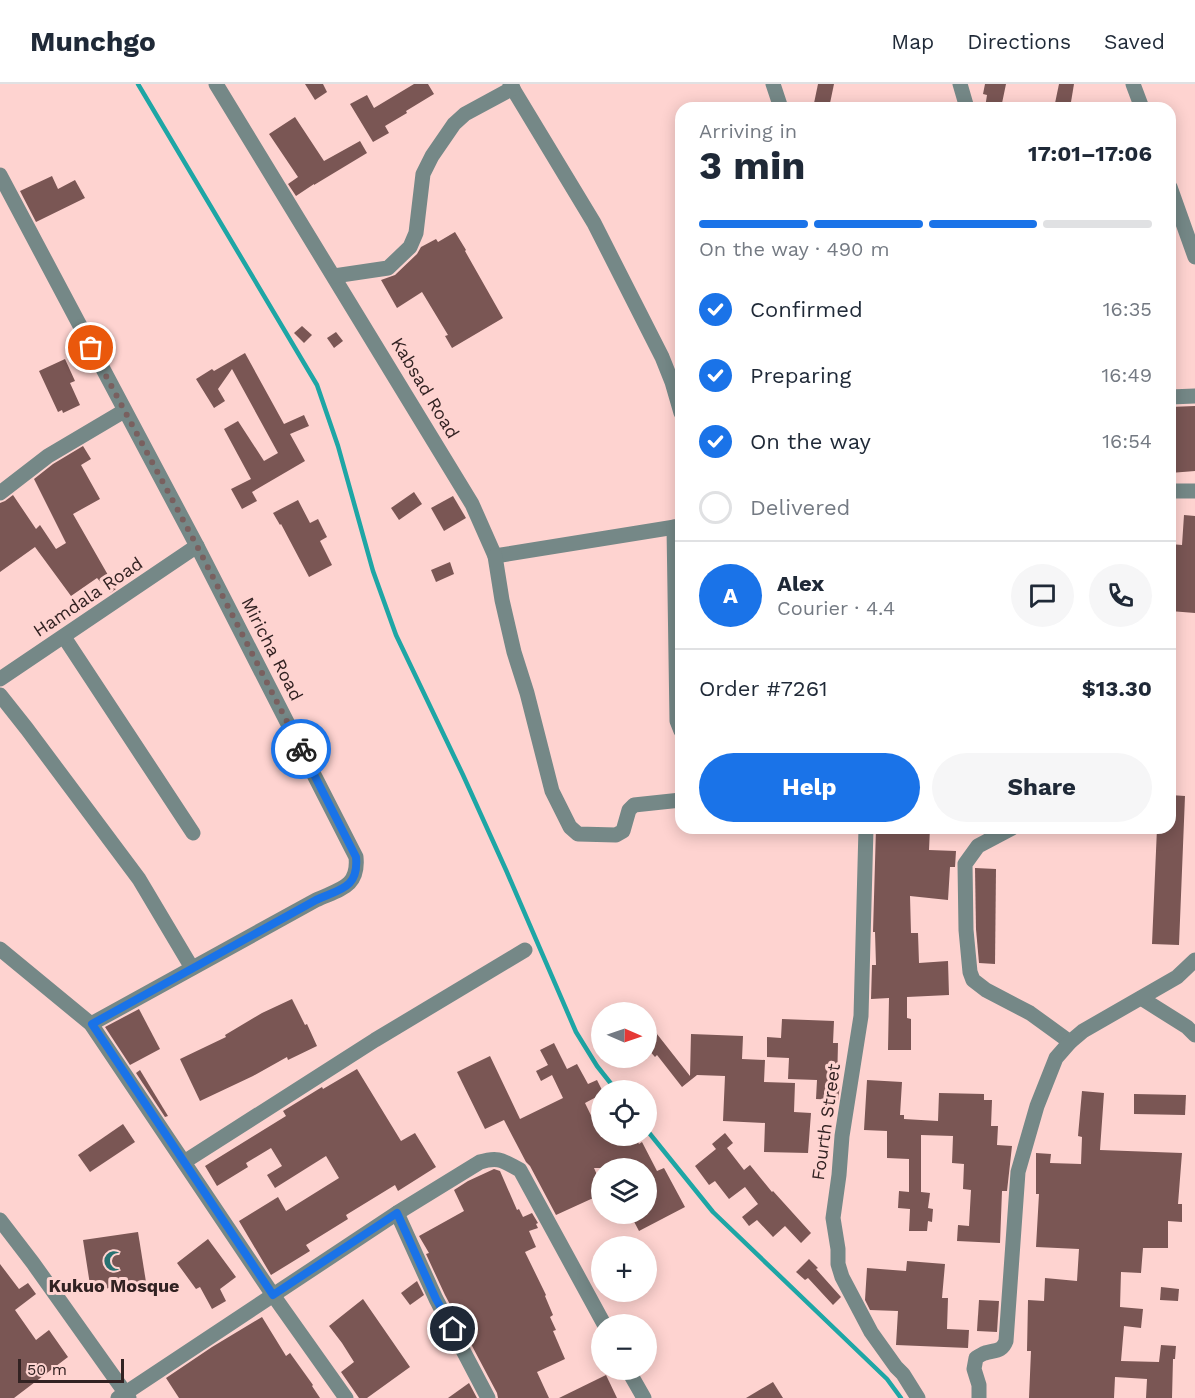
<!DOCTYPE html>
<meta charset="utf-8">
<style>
body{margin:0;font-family:"Work Sans",sans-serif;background:#f6f6f7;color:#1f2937;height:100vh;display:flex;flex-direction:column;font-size:22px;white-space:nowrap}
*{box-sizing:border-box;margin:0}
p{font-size:20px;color:#747a83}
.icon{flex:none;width:33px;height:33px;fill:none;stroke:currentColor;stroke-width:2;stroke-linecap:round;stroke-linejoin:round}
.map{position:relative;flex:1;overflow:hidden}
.side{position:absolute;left:675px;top:18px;width:501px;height:732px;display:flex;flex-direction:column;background:#fff;border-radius:18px;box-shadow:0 3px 15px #0003}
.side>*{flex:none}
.needle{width:39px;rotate:92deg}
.buttons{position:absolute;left:591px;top:918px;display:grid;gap:12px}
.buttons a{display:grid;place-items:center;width:66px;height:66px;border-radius:50%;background:#fff;box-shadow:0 3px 15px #0003;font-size:30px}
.scale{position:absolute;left:18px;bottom:15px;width:106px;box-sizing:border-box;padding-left:6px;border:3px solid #322222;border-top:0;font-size:16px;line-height:21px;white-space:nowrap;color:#322222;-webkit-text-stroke:4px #fed3d0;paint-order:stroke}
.pin{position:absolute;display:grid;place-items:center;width:51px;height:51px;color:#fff;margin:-26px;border:3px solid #fff;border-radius:50%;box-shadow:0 2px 6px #0007}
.courier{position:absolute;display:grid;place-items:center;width:60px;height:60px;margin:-30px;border:4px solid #1a73e8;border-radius:50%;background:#fff;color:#222;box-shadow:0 2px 8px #0007}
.overview em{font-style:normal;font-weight:700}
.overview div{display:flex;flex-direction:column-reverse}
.overview{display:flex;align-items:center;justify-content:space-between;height:102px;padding:0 24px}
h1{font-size:39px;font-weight:700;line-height:45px}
.bar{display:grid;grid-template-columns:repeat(4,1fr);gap:9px 6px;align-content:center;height:72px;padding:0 24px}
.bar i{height:8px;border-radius:4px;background:#e0e1e3}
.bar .current{background:#1a73e8}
.bar p{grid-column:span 4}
.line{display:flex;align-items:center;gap:15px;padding:0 24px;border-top:2px solid #e0e1e3}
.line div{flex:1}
.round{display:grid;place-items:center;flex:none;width:63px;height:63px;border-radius:32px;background:#f6f6f7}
ol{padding:0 24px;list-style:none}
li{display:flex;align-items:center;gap:18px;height:66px}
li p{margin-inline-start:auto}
li .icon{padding:6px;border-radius:50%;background:#1a73e8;color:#fff;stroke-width:4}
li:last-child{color:#747a83}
li i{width:33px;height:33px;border:3px solid #e0e1e3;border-radius:50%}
.button{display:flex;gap:12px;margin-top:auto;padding:12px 24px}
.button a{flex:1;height:69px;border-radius:36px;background:#1a73e8;color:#fff;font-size:24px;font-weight:700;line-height:69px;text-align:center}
.button a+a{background:#f6f6f7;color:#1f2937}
header{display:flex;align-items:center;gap:36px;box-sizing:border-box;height:84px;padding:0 30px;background:#fff;border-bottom:2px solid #e0e1e3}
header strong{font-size:28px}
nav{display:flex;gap:33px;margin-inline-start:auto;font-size:21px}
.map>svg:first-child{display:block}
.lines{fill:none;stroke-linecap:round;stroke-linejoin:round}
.stream{stroke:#1ea6a5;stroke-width:4.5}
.building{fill:#7a5654}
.minor{stroke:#758887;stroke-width:15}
.done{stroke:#79605f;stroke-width:6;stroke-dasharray:0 10.8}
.route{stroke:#1a73e8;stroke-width:8}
.labels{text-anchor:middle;stroke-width:6;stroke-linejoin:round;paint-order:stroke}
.street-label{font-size:18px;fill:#322222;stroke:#fed3d0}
.poi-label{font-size:18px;font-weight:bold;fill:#322222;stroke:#fed3d0}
</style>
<header>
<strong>Munchgo</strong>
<nav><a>Map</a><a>Directions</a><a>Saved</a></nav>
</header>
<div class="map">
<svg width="1195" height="1314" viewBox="0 0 1195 1314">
<rect width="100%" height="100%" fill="#fed3d0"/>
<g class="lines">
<g class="stream">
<polyline points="138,0 317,301 338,362 373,487 396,551 463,691 506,786 576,948 597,982 616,1006"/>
<polyline points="646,1045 713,1128 887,1295 901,1314"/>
</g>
</g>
<g class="building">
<polygon points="305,0 323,0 327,8 315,16"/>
<polygon points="414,0 428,0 434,10 406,27 407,29 385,42 389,49 373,58 350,20 367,11 374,24"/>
<polygon points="818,0 834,0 829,24 813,24"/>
<polygon points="985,0 1006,0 1001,24 985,24 987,11 983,10"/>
<polygon points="1059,0 1074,0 1070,24 1054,24"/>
<polygon points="295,33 324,77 360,57 367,69 314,101 314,100 296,112 288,100 298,93 269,50"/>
<polygon points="52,92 58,105 75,96 85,114 36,138 20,107"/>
<polygon points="455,148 466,166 465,167 503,234 452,264 445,252 448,251 422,208 397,224 381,196 395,191 417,170 421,163 436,155 438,158"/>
<polygon points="302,242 312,251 304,259 294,249"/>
<polygon points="336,248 343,257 334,264 327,254"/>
<polygon points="245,269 284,340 304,331 309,342 290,350 305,377 252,408 257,417 242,425 231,405 251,395 224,345 238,337 264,377 278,369 232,285 218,305 225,317 214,324 196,295 212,285 214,287"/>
<polygon points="65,275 75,297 70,299 80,321 63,329 62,326 58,328 39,287"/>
<polygon points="1195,322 1195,387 1170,389 1170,323"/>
<polygon points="83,362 91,375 81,381 100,415 73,430 116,505 110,509 97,494 71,512 35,463 0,488 0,419 5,417 13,411 36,445 40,441 56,465 66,459 34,395 53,380"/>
<polygon points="414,408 422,420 399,436 391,424"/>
<polygon points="453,412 466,434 444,447 431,424"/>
<polygon points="298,416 310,439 318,435 327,453 320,457 332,481 309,493 281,440 280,441 273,429"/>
<polygon points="1184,431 1195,432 1195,529 1170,527 1170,460 1182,461"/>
<polygon points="450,478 454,490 436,498 431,486"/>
<polygon points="1170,711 1185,712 1179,861 1152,860 1157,744 1170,744"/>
<polygon points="876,744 930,744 929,766 956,767 955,783 950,783 948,816 910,812 911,849 918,849 919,879 948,877 949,911 907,913 907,934 911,935 911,966 888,966 889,914 871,915 872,881 876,881 875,848 873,848"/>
<polygon points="975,784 996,785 995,880 979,879 976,845"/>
<polygon points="292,915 305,941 307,940 317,962 288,976 287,973 253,992 200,1017 180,975 226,953 225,951 262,929"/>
<polygon points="139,925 160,965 130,981 105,943"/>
<polygon points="782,935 834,937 833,959 838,959 837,1001 840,1001 838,1016 816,1015 817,996 788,995 789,974 767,973 767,953 781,954"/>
<polygon points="646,936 690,992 691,950 743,952 742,975 765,976 764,998 795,999 794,1028 811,1029 808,1069 764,1068 765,1039 723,1037 725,992 697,991 682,1003 657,971 655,973 646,963"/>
<polygon points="554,959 567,985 577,980 588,1000 597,996 602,1006 602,1010 585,1019 601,1052 635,1052 639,1060 642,1058 657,1087 664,1084 685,1123 639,1147 630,1130 646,1130 646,1084 594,1084 602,1102 602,1110 556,1131 530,1082 526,1078 504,1036 485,1045 457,988 490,972 520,1035 563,1014 552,991 541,997 536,987 548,981 540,966"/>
<polygon points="357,985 401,1057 415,1049 436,1083 398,1107 395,1101 346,1131 348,1135 306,1161 310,1167 271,1191 239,1137 278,1113 286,1127 339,1094 326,1072 275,1104 267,1091 282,1082 271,1064 246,1079 248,1083 217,1102 205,1082 286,1032 283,1027 322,1003 323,1005"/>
<polygon points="140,986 168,1032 165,1033 136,989"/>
<polygon points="867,996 902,998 900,1031 904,1031 904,1035 938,1037 939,1009 984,1010 984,1016 992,1016 991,1042 998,1042 997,1061 1012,1062 1007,1107 1002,1107 1000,1159 957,1157 958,1141 969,1142 971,1106 963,1105 964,1080 952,1079 953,1052 921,1051 921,1108 930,1109 928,1124 933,1125 932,1138 928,1137 927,1147 909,1147 910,1125 898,1124 899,1107 909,1108 909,1075 887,1074 887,1047 864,1046"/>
<polygon points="1082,1007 1104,1009 1100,1066 1182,1069 1178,1120 1182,1120 1182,1138 1168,1137 1168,1164 1143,1164 1141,1189 1121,1188 1120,1223 1143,1225 1141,1244 1124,1242 1121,1277 1159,1278 1161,1261 1176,1262 1175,1275 1173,1275 1172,1314 1146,1314 1147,1295 1115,1293 1114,1314 1029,1314 1031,1267 1027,1267 1028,1216 1044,1217 1045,1194 1077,1197 1079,1165 1036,1163 1039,1110 1036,1110 1036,1069 1051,1070 1050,1079 1081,1080 1082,1053 1078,1052"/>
<polygon points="1134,1010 1186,1011 1185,1031 1134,1030"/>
<polygon points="123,1040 135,1058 90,1088 78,1071"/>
<polygon points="725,1049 733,1059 727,1064 744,1086 750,1081 772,1108 773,1107 811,1149 801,1159 785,1142 773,1153 757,1136 749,1142 742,1133 758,1120 745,1103 729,1115 715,1097 709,1101 695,1082 716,1065 712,1060"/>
<polygon points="494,1085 500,1087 517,1126 519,1125 523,1133 532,1129 538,1139 536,1140 538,1144 529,1147 536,1163 525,1168 546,1211 545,1212 553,1231 550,1233 556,1246 553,1247 565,1275 537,1288 549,1314 498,1314 497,1309 445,1211 426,1170 429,1169 419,1152 464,1127 454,1106 468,1097"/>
<polygon points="138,1148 146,1198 91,1207 83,1156"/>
<polygon points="208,1155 236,1193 220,1205 226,1217 212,1225 200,1203 196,1205 177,1179"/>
<polygon points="809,1175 818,1184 816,1185 841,1213 833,1221 808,1194 805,1196 796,1188"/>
<polygon points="907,1177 945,1180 942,1214 948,1214 947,1245 969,1246 968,1264 896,1261 898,1227 870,1226 865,1216 867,1184 906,1187"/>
<polygon points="0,1180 19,1205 28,1199 36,1210 15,1226 36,1256 49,1246 68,1273 14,1314 0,1314"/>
<polygon points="417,1197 424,1211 410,1221 401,1209"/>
<polygon points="1161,1203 1179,1205 1178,1217 1160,1216"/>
<polygon points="363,1215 410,1283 367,1314 359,1314 341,1288 354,1278 342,1259 329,1242"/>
<polygon points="979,1216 999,1217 997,1248 977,1247"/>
<polygon points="262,1233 286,1272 290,1269 313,1301 312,1302 320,1314 179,1314 166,1294 212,1263"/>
<polygon points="606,1291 617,1314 559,1314"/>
<polygon points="773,1298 783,1314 746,1314"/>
<polygon points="469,1299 477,1314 448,1314"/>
</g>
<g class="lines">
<g class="minor">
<polyline points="216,0 472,420 495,472 681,442"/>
<polyline points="510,0 594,139 662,273 672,298 681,329"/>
<polyline points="773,0 781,24"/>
<polyline points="960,0 967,24"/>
<polyline points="1133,0 1142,24"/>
<path d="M0 91 197 462 356 773C359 803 340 805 316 816L91 940"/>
<polyline points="1170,103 1195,173"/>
<polyline points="334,192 388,184 410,163 416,149 423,90 432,72 454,40 465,30 513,4"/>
<polyline points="1170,313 1195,312"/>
<polyline points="1170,407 1195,407"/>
<polyline points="0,409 48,372 124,327"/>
<polyline points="674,443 677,637 681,647"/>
<polyline points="495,472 502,516 514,568 527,609 552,707 570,743 578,750 616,751 623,747 629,726 634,721 681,716"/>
<polyline points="64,553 193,749"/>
<polyline points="0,595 197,462"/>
<polyline points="0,611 27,645 139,795 192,884"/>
<polyline points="866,744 861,932 842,1052 839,1091 833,1134 838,1165 838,1180 842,1193 871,1248 896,1283 903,1290 918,1314"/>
<polyline points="1012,744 978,762 965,780 966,846 970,888 973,896 986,906 1030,929 1070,958"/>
<polyline points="0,865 91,940 273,1211 346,1314"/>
<polyline points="1141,914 1187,943 1195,951"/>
<polyline points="184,1078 375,956 525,866"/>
<polyline points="397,1129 436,1215 488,1314"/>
<polyline points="0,1136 33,1179 129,1314"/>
<polyline points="628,1286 644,1314"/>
<path d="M118 1314 397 1129 480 1078C499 1072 503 1077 520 1086L604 1240"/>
<path d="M979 1314V1301L974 1285 976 1274C979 1272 982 1270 985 1269 995 1266 1002 1268 1006 1257L1018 1088 1037 1022 1056 974 1070 958 1083 947 1177 893 1195 876"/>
</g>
</g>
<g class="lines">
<polyline class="done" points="91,264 197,462 301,665"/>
<path class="route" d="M301 665 356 773C359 804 340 805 316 816L92 940 273 1211 397 1129 436 1215 453 1245"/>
</g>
<defs>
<g id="mosque-bare" transform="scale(1.62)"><path d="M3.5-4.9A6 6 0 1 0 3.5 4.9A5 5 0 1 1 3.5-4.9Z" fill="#287271" stroke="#fed3d0" stroke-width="2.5" paint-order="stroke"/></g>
</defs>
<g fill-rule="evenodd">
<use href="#mosque-bare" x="114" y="1177"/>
</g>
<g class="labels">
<g class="street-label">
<text transform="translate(425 304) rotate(59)" y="6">Kabsad Road</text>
<text transform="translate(88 513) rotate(-34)" y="6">Hamdala Road</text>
<text transform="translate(272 565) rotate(63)" y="6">Miricha Road</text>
<text transform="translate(826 1038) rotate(-82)" y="6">Fourth Street</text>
</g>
<g class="poi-label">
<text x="114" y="1208">Kukuo Mosque</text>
</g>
</g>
</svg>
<div class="buttons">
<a><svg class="needle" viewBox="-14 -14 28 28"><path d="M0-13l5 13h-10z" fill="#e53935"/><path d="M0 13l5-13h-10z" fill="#747a83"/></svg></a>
<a><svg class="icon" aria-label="locate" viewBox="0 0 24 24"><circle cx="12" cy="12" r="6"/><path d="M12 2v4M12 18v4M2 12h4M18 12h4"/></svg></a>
<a><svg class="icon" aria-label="layers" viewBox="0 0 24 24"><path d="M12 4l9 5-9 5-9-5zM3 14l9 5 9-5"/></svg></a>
<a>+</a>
<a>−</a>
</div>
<div class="scale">50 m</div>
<div class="pin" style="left:91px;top:264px;background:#ea580c"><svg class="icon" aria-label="bag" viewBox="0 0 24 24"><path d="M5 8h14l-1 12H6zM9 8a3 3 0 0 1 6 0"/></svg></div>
<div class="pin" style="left:453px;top:1245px;background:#1f2937"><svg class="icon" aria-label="home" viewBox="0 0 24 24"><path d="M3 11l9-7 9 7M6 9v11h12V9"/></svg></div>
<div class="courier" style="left:301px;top:665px"><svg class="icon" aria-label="bike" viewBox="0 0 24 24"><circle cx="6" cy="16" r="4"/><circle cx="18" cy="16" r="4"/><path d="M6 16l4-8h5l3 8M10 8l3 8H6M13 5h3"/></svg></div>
<section class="side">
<div class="overview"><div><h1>3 min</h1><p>Arriving in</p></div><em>17:01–17:06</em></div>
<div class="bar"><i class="current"></i><i class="current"></i><i class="current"></i><i></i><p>On the way · 490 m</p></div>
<ol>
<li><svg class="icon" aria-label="check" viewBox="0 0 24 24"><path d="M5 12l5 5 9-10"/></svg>Confirmed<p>16:35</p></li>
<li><svg class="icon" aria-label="check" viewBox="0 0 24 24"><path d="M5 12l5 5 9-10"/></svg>Preparing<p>16:49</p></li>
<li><svg class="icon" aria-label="check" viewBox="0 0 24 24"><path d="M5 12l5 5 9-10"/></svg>On the way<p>16:54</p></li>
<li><i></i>Delivered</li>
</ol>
<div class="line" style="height:108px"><b class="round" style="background:#1a73e8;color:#fff">A</b><div><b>Alex</b><p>Courier · 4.4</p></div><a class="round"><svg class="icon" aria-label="chat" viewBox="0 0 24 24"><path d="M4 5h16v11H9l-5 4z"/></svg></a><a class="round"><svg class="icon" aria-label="phone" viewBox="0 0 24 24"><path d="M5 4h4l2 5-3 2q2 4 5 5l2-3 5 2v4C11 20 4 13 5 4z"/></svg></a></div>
<div class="line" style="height:78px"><div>Order #7261</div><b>$13.30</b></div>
<div class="button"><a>Help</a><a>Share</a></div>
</section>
</div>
